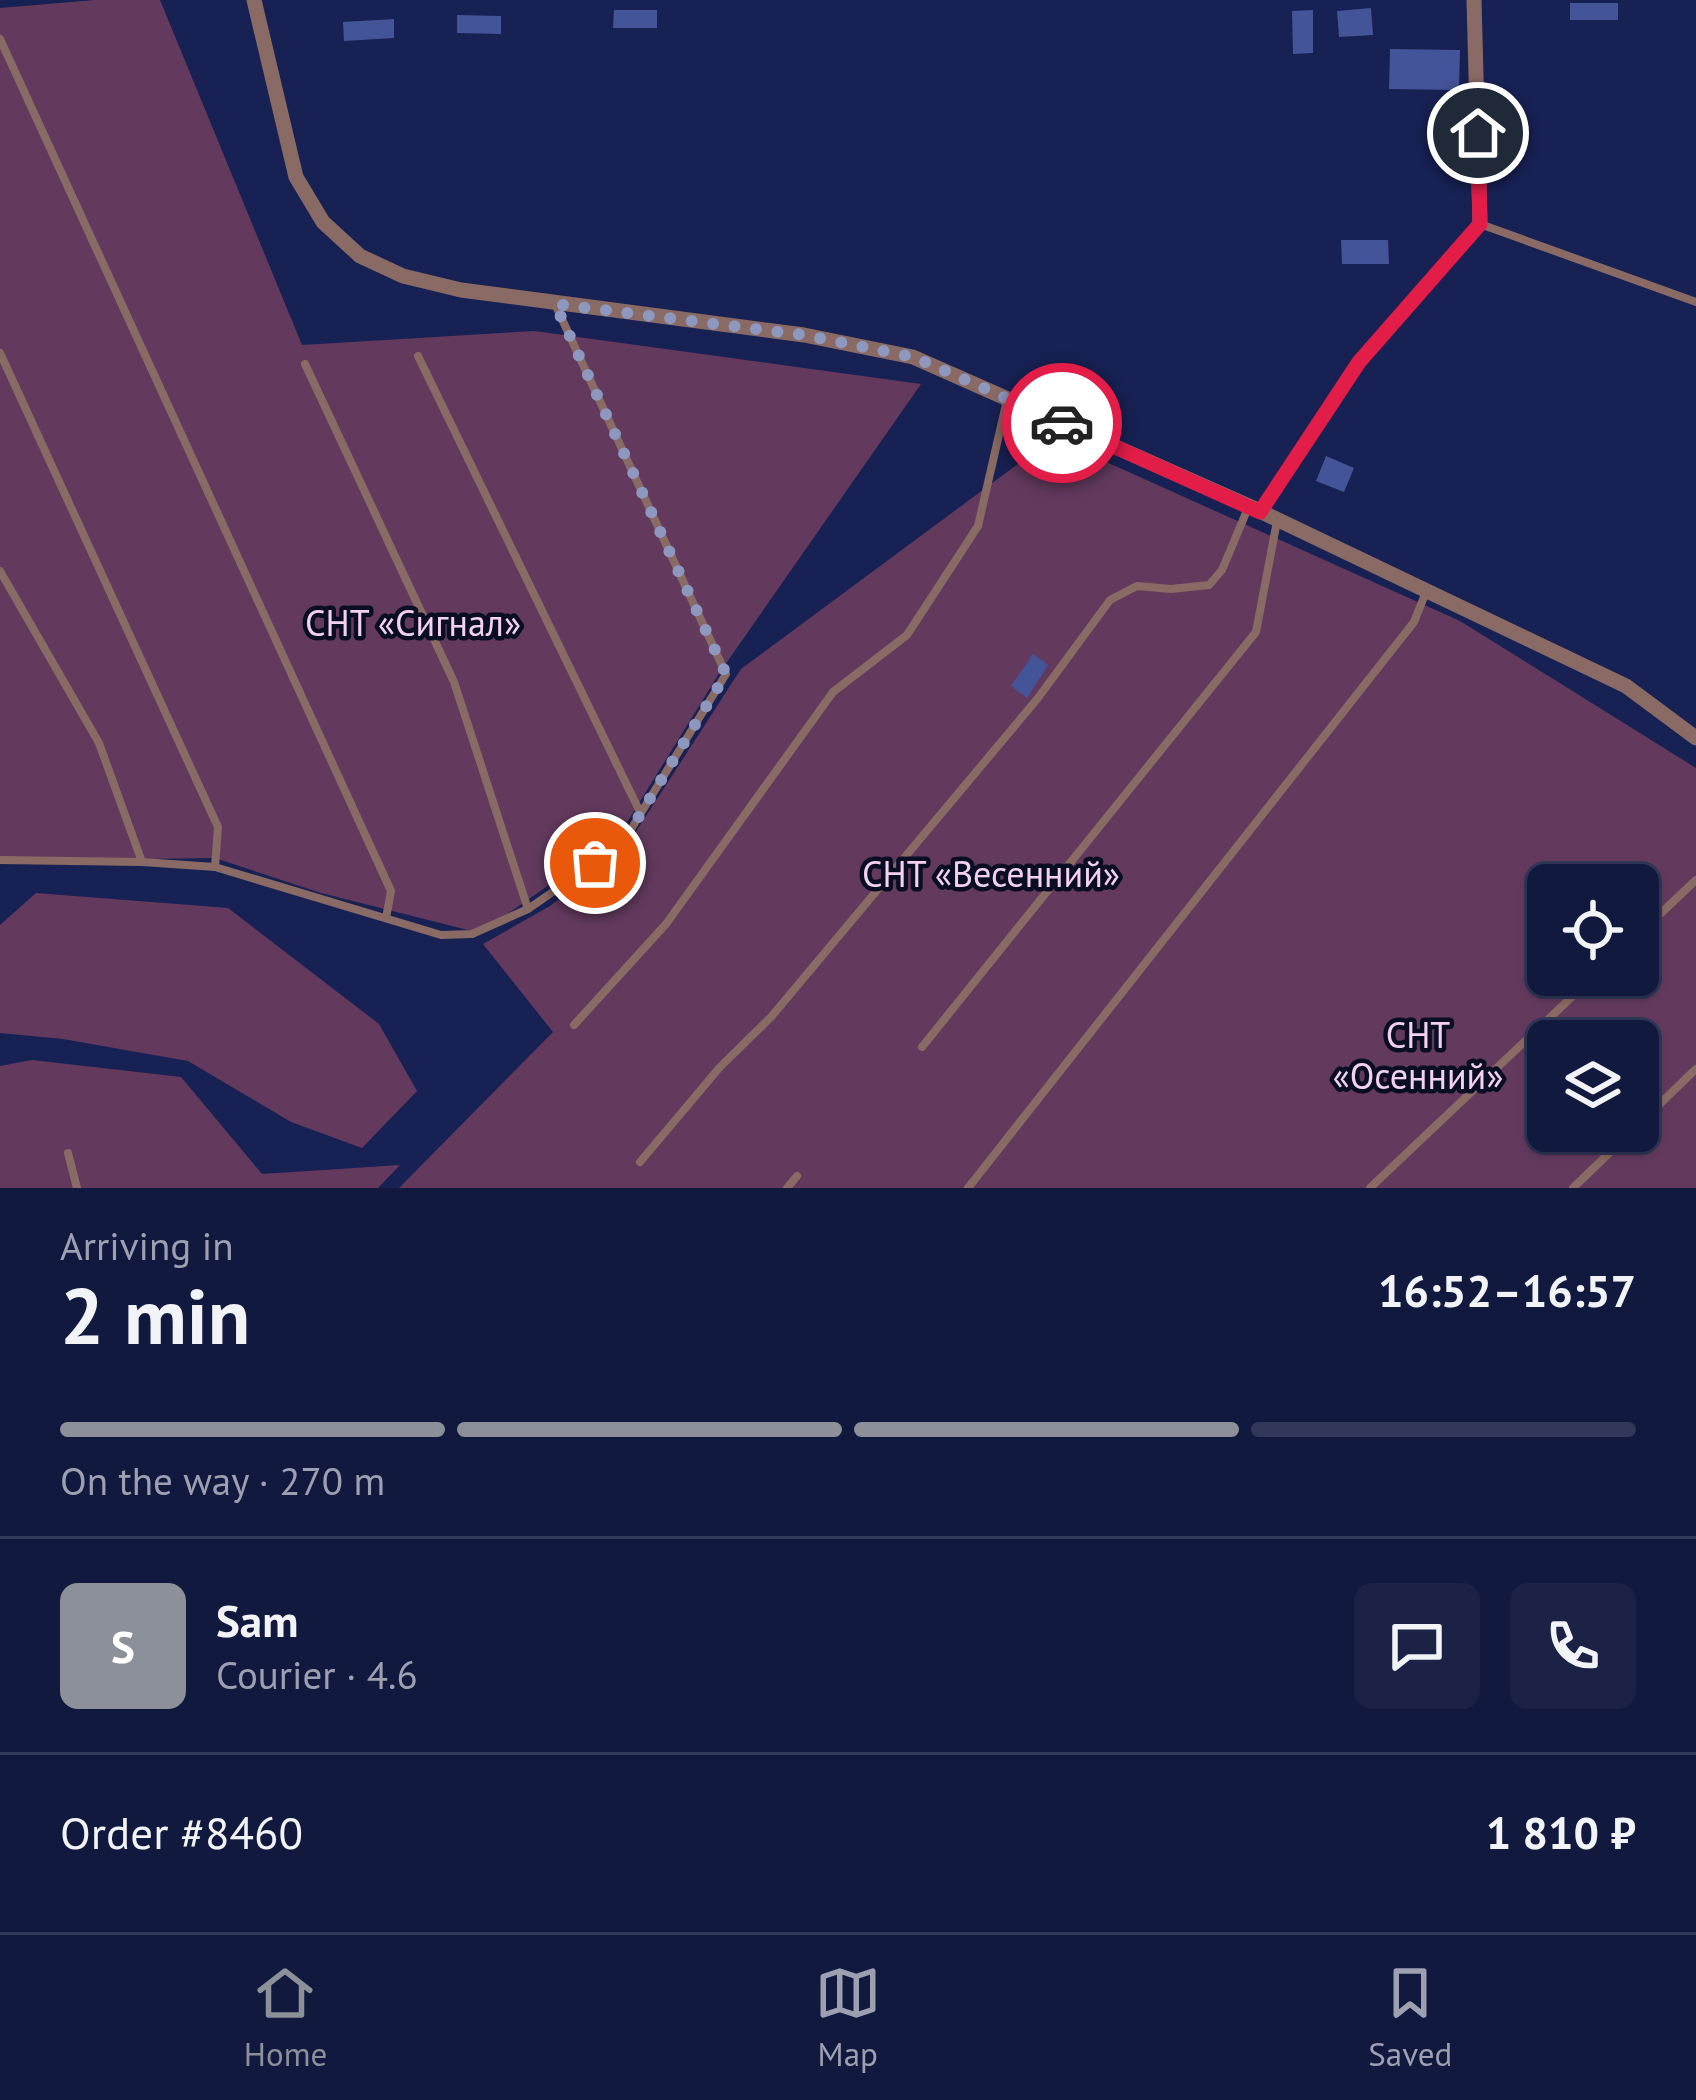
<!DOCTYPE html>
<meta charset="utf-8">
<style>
body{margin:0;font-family:"PT Sans",sans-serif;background:#1b2246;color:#f1f3f6;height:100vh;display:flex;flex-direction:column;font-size:45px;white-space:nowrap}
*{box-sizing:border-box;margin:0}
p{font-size:39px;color:#9ca0b0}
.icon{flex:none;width:66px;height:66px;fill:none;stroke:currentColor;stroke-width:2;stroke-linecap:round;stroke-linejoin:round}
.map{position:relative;height:1188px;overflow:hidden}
.drawer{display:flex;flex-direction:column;background:#12193f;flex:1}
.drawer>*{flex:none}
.buttons{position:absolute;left:1527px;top:864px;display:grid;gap:24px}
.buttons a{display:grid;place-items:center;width:132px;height:132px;border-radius:18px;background:#12193f;box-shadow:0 3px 9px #0004,0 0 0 3px #313859;font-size:60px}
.pin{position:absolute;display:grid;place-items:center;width:102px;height:102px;color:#fff;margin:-51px;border:6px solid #fff;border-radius:50%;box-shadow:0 3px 12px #0007}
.courier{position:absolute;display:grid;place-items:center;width:120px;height:120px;margin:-60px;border:9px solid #e11d48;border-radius:50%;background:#fff;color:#222;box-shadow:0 3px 15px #0007}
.head em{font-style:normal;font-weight:800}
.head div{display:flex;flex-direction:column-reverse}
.head{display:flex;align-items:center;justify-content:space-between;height:204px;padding:0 60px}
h1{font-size:78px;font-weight:800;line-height:90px}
.bar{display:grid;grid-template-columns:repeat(4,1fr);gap:18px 12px;align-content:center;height:144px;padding:0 60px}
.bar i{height:15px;border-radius:9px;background:#313859}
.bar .selected{background:#8c9099}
.bar p{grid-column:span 4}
.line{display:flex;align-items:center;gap:30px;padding:0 60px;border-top:3px solid #313859}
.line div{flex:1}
.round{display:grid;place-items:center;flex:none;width:126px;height:126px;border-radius:18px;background:#1b2246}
.tab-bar{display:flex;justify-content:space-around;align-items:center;height:168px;border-top:3px solid #313859;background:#12193f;font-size:33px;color:#9ca0b0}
.tab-bar a{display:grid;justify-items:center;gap:6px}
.tab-bar .selected{color:#8c9099}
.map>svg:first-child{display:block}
.green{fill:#633a5e;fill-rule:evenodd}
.building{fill:#445498}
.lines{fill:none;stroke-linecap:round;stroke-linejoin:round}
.lane{stroke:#8a6a64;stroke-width:8}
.street{stroke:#8a6a64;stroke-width:15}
.done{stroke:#8e98bf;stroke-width:12;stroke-dasharray:0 21.6}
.route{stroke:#e11d48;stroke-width:15}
.labels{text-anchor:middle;stroke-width:9;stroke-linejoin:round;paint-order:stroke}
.park-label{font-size:36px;fill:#f4d1ef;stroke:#090e24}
</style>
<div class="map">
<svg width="1696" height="1188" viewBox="0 0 1696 1188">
<rect width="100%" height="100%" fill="#182154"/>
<g class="green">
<polygon points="95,0 160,0 302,345 534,331 921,384 720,672 618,837 480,933 321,893 215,858 0,861 0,8"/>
<path d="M1053 438 1460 621 1696 768V1188H399L553 1032 483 944 550 906 626 847 741 669ZM1548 885H1638V975H1548ZM1548 1041H1638V1131H1548Z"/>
<polygon points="36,893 228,908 379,1024 417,1091 362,1148 291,1122 188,1061 63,1039 0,1033 0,925"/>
<polygon points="32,1060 181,1077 262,1174 400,1165 378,1188 0,1188 0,1066"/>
</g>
<g class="building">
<rect x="1570" y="3" width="48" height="17"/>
<polygon points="1371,8 1373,35 1339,37 1337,11"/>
<polygon points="614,10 657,10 657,28 613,28"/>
<polygon points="1313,10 1313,53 1293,54 1292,11"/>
<polygon points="457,15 501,16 501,34 457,33"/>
<polygon points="394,19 394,38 344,41 343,22"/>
<polygon points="1390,49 1460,50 1459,90 1389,89"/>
<polygon points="1341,240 1388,240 1389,264 1342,264"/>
<polygon points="1326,456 1354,468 1344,492 1316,481"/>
<polygon points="1033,654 1048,665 1027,698 1011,686"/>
</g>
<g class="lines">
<g class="lane">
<polyline points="0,39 391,891 386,918"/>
<polyline points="0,353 218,827 215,867"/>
<polyline points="418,356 640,812"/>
<polyline points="305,364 454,682 528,909"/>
<polyline points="1261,510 1359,362 1480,224 1696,302"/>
<polyline points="0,571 99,743 142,862 0,860"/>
<polyline points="142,862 215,867 441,935 472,934 528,909 622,844 726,674 555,304"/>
<polyline points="1638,935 1696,880"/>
<polyline points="574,1025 666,924 833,692 907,635 978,526 1007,400"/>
<polyline points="922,1047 1256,632 1277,521"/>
<polyline points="1638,1125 1696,1069"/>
<polyline points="68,1153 77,1188"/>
<polyline points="640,1162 720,1067 771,1017 1038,698 1110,600 1137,586 1171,589 1209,585 1222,570 1248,508"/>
<polyline points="787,1188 797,1176"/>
<polyline points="968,1188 1414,622 1426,592"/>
<polyline points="1370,1188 1595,975"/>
<polyline points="1573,1188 1632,1131"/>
</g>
<g class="street">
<polyline points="254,0 296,177 323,222 360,256 403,276 461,290 804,335 913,357 1249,506 1626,686 1696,738"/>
<polyline points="1474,0 1480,224"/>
</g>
</g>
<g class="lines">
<polyline class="done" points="595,863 622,844 726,674 555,304 804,335 914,357 1062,423"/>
<polyline class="route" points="1062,423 1260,512 1359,362 1480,224 1478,133"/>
</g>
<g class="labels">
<g class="park-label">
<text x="413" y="636">СНТ «Сигнал»</text>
<text x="991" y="887">СНТ «Весенний»</text>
<text x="1418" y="1048">СНТ<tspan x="1418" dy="41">«Осенний»</tspan></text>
</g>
</g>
</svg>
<div class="buttons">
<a><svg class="icon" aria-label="locate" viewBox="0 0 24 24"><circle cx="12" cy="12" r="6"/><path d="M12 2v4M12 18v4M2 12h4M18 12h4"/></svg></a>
<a><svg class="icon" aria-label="layers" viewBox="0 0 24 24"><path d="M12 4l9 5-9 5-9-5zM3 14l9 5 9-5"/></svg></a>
</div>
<div class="pin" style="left:595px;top:863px;background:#ea580c"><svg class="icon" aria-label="bag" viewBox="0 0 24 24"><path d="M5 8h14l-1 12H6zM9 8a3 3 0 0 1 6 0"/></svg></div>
<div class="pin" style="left:1478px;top:133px;background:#1f2937"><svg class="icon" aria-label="home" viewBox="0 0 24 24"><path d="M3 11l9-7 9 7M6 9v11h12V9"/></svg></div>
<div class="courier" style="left:1062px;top:423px"><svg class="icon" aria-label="car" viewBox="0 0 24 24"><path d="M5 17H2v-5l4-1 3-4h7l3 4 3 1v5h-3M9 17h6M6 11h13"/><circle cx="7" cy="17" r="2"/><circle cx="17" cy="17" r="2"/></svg></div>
</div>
<section class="drawer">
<div class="head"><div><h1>2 min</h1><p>Arriving in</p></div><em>16:52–16:57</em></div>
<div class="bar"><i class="selected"></i><i class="selected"></i><i class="selected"></i><i></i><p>On the way · 270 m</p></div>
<div class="line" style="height:216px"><b class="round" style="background:#8c9099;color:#fff">S</b><div><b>Sam</b><p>Courier · 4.6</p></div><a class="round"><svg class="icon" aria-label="chat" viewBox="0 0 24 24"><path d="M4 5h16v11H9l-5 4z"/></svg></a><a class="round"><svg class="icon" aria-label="phone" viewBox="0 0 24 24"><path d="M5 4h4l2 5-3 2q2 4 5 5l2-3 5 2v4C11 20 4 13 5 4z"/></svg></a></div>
<div class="line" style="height:156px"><div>Order #8460</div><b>1 810 ₽</b></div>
</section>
<nav class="tab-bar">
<a class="selected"><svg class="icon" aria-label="home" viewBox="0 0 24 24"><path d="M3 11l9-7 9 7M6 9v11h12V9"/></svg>Home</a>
<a><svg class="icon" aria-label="map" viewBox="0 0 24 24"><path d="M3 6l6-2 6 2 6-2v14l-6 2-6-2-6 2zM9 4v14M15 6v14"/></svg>Map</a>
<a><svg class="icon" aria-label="saved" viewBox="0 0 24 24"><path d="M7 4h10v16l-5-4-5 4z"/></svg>Saved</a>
</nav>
